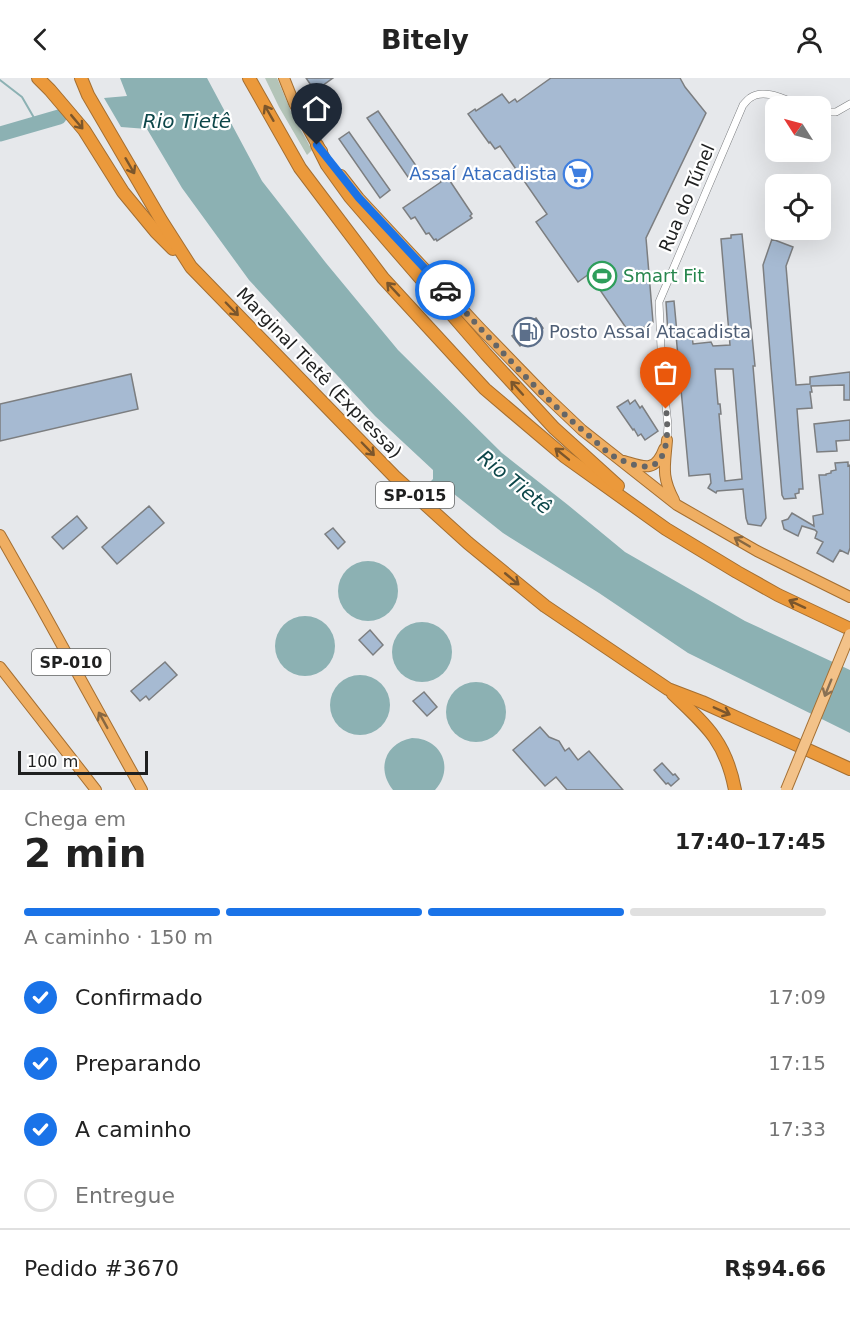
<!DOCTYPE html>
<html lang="pt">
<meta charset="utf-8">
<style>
body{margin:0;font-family:"DejaVu Sans",sans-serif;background:#f2f2f2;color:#222;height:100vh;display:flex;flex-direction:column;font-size:22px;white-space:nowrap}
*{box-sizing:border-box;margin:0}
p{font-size:20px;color:#767676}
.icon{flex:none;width:33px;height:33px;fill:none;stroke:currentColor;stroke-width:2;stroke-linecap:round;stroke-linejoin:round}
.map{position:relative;height:712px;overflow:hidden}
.details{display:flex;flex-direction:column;background:#fff;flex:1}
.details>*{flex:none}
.needle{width:39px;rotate:306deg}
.fabs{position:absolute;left:765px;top:18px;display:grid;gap:12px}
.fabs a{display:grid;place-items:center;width:66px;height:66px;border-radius:12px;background:#fff;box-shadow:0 6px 24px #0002;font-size:30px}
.scale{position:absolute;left:18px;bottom:15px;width:130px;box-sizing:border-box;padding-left:6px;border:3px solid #1f2020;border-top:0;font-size:16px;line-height:21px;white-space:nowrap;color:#1f2020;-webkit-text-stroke:4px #fff;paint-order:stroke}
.pin{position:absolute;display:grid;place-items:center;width:51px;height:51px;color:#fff;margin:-62px -26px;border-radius:50% 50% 50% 0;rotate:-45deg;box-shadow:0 0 6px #0007}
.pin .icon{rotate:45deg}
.courier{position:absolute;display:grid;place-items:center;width:60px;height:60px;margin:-30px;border:4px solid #1a73e8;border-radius:50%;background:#fff;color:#222;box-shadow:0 2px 8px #0007}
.summary em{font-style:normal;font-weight:800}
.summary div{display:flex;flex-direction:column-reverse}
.summary{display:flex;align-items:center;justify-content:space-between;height:102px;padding:0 24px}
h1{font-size:39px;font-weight:800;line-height:45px}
.bar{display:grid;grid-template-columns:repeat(4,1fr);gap:9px 6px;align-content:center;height:72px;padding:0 24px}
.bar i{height:8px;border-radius:4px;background:#e0e0e0}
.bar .selected{background:#1a73e8}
.bar p{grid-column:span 4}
.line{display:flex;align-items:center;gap:15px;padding:0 24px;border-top:2px solid #e0e0e0}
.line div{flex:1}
ol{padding:0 24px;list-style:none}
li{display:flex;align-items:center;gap:18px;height:66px}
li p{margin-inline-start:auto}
li .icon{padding:6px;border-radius:50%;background:#1a73e8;color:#fff;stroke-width:4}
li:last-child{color:#767676}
li i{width:33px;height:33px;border:3px solid #e0e0e0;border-radius:50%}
header{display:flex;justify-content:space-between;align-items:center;height:78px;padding:0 24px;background:#fff;font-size:27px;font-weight:800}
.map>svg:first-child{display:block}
.green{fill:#b3c4b8}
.water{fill:#8cb1b3}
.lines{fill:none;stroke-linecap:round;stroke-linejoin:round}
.stream{stroke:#8cb1b3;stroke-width:2}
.river{stroke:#8cb1b3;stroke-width:15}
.building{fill:#a6bad2;stroke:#7c7e80;stroke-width:1.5;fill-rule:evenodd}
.minor-casing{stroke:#7c7e80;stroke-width:8}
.trunk-casing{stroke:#a46f32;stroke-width:12}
.motorway-casing{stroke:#a46f32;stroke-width:14}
.minor{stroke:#fff;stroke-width:7}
.trunk{stroke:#efae62;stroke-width:10}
.motorway{stroke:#eb993b;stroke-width:12}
.primary-bridge-casing{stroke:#a46f32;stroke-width:12;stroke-linecap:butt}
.primary-bridge{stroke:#f3c289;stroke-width:10}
.oneway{stroke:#7b562c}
.oneway2{stroke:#876741}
.oneway3{stroke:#897154}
.done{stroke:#656667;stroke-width:6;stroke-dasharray:0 10.8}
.route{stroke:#1a73e8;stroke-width:8}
.labels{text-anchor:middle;stroke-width:4.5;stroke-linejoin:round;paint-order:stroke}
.shield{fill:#fff;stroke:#626363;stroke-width:1.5}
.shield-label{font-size:16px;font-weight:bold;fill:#1f2020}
.shop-label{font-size:18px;fill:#366cbe;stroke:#fff;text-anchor:end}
.street-label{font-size:18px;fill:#1f2020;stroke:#fff}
.leisure-label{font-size:18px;fill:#27864d;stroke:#fff;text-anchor:start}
.service-label{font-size:18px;fill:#4e5e75;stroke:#fff;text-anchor:start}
.water-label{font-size:20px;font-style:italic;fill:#0c4649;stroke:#fff}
</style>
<header><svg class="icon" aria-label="back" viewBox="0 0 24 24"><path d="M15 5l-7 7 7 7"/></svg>Bitely<svg class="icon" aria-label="person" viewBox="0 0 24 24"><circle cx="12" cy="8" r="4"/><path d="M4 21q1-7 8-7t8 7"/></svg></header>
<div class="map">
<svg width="850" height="712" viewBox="0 0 850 712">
<rect width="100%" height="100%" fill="#e6e8eb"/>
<polygon class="green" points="265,0 277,0 293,38 312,72 307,77 279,29"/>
<g class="water">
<polygon points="120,0 207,0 262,103 326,185 398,272 502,375 568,427 625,474 745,543 850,592 850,655 688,575 599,515 503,455 444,408 433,408 428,406 433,401 433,392 375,338 249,202 182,110 147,51 121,49 104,20 127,18"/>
<circle cx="368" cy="513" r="30"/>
<circle cx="305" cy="568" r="30"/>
<circle cx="422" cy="574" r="30"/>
<circle cx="360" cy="627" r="30"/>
<circle cx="476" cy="634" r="30"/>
<path d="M412 660C441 660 455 690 435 712H393C376 691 385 665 412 660Z"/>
</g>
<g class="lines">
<polyline class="stream" points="0,2 22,19 37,45"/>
<polyline class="river" points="0,56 59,39"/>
</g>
<g class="building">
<polygon points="306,0 333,0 315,13"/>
<polygon points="551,0 680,0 685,9 706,35 646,160 653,244 631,257 589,196 578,204 536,144 547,136 500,68 495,71 490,64 489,65 468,36 475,31 476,33 502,16 509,25 515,21 517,24"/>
<polygon points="378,33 419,92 408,99 367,40"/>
<polygon points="349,54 390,112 380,120 339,61"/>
<polygon points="446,97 472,136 470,138 472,140 437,163 436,161 434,162 429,155 426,156 415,139 411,141 403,130 441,104 440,101"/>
<path d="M742 156 755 288H753L766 440 761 448 748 446 746 440 743 411 717 413 716 415 708 410 711 405 710 396 689 398 676 257 692 256 693 266 711 264 713 268 730 267 721 161 731 160V157ZM715 291H733L742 401 725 403 719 336H721L720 326H718Z"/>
<polygon points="772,161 793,169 786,188 796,307 810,306 810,299 850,294 850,322 844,322 844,307 811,308 812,314 810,314 812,330 797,331 803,411 799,411 799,415 795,416 796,420 784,421 782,417 771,288 763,187"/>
<polygon points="674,223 677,255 668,256 666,224"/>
<polygon points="536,240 543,250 520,268 512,258"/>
<polygon points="131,296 138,331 0,363 0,326"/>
<polygon points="628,322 630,326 635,322 640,330 642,328 658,353 645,362 641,356 638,358 634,351 633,352 617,329"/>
<polygon points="850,342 850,362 836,363 837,373 817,374 814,346"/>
<polygon points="848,384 848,388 850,387 850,470 848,476 840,472 833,484 817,475 823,464 815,460 817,454 815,452 802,448 798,458 784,451 782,443 788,441 792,435 814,448 813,438 823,436 819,397 826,397 826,396 831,395 831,393 836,392 835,385"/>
<polygon points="149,428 164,445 117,486 102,469"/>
<polygon points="77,438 87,450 63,471 52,459"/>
<polygon points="333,450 345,464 338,471 325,456"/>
<polygon points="370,552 383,567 373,577 359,562"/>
<polygon points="165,584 177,597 149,622 146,618 140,623 131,613"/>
<polygon points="424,614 437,629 427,638 413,623"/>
<polygon points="540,649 549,659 559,663 565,673 569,670 578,682 589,673 623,712 567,712 556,699 545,708 513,672"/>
<polygon points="662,685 673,697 675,696 679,701 671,708 668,705 666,706 654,692"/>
</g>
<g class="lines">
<g class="minor-casing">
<g id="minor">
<polyline points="820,34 836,34 850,26"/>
<path d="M667 362 668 347 662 293 659 224 743 27C745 25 747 22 750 20 764 9 788 23 802 28"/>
</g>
</g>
<g class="trunk-casing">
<g id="trunk">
<polyline points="284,0 294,25 317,67 322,73"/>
<polyline points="341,97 359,120 480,250 543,315 582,352 677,427 757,473 850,519"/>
<path d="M667 362C665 388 661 398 674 422"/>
<path d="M624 383C644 389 655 395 664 371"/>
<polyline points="0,457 38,524 142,712"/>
<polyline points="0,589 96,712"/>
</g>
</g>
<g class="motorway-casing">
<g id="motorway">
<polyline points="38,0 50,12 84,52 123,114 156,154 173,171"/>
<polyline points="81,0 88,17 161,142 191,189 394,398 468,465 545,528 668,611 702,624 850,691"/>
<polyline points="249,0 300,90 383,200 485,311 564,378 666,451 737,494 778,517 850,551"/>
<polyline points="317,67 327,87 350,119 486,276 554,350 618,408"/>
<path d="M673 616C707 648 726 664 735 712"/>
</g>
</g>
<use href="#minor" class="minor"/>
<use href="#trunk" class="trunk"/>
<use href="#motorway" class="motorway"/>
<g class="primary-bridge-casing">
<polyline id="primary-bridge" points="786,712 850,556"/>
</g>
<use href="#primary-bridge" class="primary-bridge"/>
</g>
<defs><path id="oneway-shaft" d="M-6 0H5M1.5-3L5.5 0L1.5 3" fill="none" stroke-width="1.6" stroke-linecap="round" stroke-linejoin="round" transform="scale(1.5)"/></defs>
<g class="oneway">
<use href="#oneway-shaft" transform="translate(269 35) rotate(-120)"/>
<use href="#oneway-shaft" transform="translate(77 44) rotate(50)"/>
<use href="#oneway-shaft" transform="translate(130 88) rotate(60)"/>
<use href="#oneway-shaft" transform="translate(393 211) rotate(-133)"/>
<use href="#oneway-shaft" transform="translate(232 231) rotate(46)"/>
<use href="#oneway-shaft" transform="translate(517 310) rotate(-132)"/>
<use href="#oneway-shaft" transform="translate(368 371) rotate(46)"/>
<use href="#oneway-shaft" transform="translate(562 376) rotate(-141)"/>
<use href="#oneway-shaft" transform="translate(512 501) rotate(40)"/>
<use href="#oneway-shaft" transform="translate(797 526) rotate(-155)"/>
<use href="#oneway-shaft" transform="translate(722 633) rotate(24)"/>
</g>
<g class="oneway2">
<use href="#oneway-shaft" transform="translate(742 464) rotate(-150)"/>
<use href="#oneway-shaft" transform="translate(103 642) rotate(-119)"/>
</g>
<use class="oneway3" href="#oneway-shaft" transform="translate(828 610) rotate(112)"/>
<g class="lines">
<path class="done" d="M445 212C491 261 535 313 587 356 596 363 608 377 619 381 627 385 641 390 650 388 670 384 668 346 666 331"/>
<polyline class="route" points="317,67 359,120 445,212"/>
</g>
<defs>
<g id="supermarket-ring" transform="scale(1.5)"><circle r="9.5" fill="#fff" stroke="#3f7fe0" stroke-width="1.5"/><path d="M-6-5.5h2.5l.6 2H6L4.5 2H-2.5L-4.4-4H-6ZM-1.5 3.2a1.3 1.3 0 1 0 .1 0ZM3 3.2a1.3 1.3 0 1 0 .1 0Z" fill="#3f7fe0"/></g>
<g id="stadium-ring" transform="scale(1.5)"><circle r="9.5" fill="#fff" stroke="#2e9e5b" stroke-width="1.5"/><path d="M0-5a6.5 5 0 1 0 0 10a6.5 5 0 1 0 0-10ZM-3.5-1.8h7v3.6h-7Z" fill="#2e9e5b"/></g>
<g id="fuel-ring" transform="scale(1.5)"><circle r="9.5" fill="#fff" stroke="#5c6f8a" stroke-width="1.5"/><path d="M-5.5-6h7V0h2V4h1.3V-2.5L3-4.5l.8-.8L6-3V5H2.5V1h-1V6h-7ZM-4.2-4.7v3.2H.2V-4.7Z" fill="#5c6f8a"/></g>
</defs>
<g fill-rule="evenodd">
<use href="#supermarket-ring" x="578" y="96"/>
<use href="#stadium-ring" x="602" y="198"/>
<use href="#fuel-ring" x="528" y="254"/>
</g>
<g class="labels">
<g class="shield">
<rect x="376" y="404" width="78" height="26" rx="4.5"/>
<rect x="32" y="571" width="78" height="26" rx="4.5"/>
</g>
<g class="shield-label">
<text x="415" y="423">SP-015</text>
<text x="71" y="590">SP-010</text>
</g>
<g class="shop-label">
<text x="557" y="102">Assaí Atacadista</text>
</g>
<g class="street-label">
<text transform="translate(687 120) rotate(-67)" y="6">Rua do Túnel</text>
<text transform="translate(319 295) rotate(46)" y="6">Marginal Tietê (Expressa)</text>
</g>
<g class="leisure-label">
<text x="623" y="204">Smart Fit</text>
</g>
<g class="service-label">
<text x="549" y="260">Posto Assaí Atacadista</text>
</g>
<g class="water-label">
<text x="187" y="50">Rio Tietê</text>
<text transform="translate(515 404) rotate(39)" y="7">Rio Tietê</text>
</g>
</g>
</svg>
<div class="fabs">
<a><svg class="needle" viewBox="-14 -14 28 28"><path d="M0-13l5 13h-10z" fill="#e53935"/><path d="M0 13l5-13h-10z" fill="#767676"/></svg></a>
<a><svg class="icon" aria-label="locate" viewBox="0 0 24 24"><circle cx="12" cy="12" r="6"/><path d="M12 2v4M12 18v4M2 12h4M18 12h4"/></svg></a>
</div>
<div class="scale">100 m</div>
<div class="pin" style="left:666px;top:331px;background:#ea580c"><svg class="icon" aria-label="bag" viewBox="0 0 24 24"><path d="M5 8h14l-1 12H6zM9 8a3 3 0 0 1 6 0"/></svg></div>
<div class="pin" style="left:317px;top:67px;background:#1f2937"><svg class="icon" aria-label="home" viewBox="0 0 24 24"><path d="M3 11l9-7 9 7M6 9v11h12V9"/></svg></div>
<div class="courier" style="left:445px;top:212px"><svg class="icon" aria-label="car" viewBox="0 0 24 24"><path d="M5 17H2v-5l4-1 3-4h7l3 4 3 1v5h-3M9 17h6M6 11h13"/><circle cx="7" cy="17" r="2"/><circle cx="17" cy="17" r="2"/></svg></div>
</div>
<section class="details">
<div class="summary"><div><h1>2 min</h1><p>Chega em</p></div><em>17:40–17:45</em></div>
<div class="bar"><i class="selected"></i><i class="selected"></i><i class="selected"></i><i></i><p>A caminho · 150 m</p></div>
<ol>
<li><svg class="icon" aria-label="check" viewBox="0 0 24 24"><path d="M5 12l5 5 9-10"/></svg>Confirmado<p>17:09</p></li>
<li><svg class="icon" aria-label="check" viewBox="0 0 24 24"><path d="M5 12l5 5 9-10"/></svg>Preparando<p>17:15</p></li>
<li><svg class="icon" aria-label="check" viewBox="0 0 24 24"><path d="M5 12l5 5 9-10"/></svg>A caminho<p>17:33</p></li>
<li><i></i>Entregue</li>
</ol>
<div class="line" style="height:78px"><div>Pedido #3670</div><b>R$94.66</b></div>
</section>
